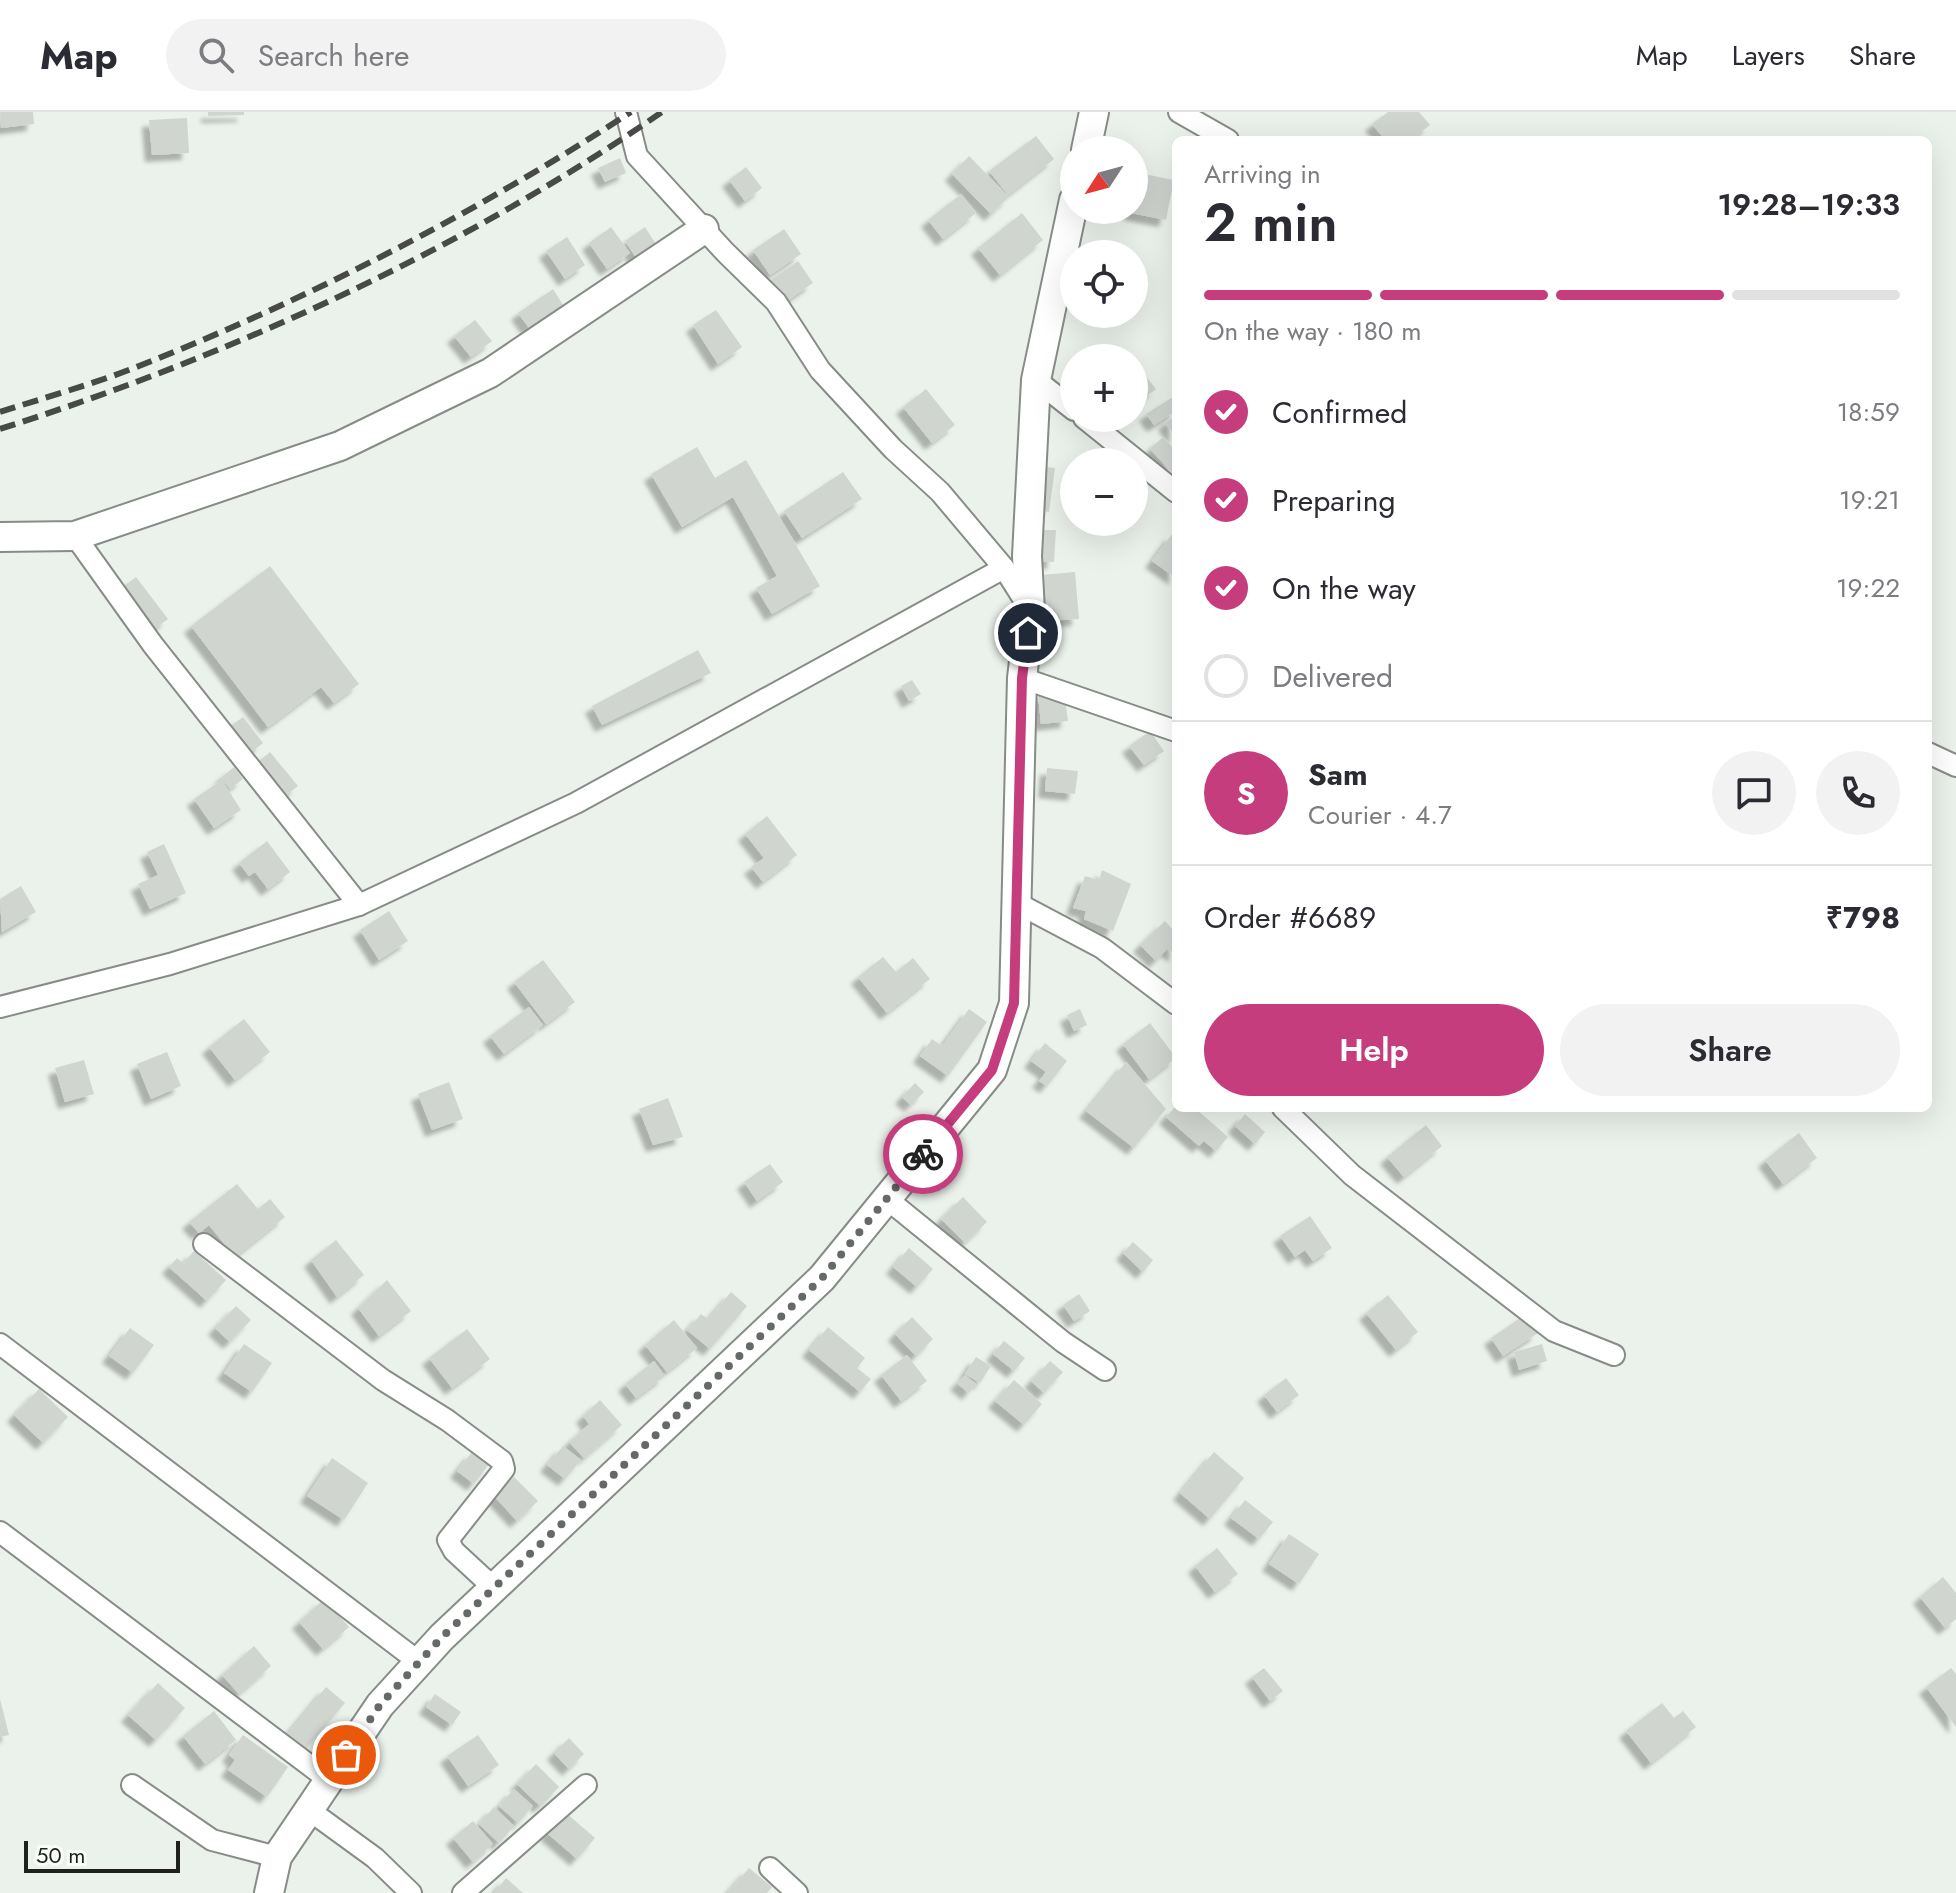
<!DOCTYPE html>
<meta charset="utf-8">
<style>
body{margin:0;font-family:Jost,sans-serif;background:#f2f2f3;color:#2b2b33;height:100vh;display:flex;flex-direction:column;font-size:30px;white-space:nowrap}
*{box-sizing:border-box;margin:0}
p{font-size:26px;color:#7c7c81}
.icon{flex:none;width:44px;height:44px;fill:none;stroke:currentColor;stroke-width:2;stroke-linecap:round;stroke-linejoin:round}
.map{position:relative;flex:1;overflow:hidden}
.drawer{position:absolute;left:1172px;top:24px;width:760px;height:976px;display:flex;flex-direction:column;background:#fff;border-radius:12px;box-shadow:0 8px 32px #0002}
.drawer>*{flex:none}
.needle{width:52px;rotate:234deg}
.fabs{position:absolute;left:1060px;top:24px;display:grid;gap:16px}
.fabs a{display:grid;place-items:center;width:88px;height:88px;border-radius:50%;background:#fff;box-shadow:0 8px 32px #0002;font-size:40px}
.scale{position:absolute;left:24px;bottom:20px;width:156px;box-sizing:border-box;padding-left:8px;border:4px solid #1f211f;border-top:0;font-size:22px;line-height:28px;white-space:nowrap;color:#1f211f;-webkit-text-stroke:6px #f9fef9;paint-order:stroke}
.pin{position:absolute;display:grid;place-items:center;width:68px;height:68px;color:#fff;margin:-34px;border:4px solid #fff;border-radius:50%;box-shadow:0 2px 8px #0007}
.courier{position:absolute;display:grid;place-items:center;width:80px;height:80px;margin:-40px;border:6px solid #c53d7c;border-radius:50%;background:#fff;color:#222;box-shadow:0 2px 10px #0007}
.overview em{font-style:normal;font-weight:600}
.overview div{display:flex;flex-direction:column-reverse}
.overview{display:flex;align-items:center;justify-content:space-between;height:136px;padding:0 32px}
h1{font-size:52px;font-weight:600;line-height:60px}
.bar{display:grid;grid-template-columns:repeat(4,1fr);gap:12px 8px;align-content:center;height:96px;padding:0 32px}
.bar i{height:10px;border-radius:6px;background:#e1e1e2}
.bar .active{background:#c53d7c}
.bar p{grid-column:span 4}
.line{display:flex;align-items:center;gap:20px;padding:0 32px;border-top:2px solid #e1e1e2}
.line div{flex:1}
.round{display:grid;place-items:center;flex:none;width:84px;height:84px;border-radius:42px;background:#f2f2f3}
ol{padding:0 32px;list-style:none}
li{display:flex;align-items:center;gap:24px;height:88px}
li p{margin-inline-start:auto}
li .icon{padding:8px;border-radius:50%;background:#c53d7c;color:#fff;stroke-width:4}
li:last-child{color:#7c7c81}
li i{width:44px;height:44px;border:4px solid #e1e1e2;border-radius:50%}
.button{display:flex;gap:16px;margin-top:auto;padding:16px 32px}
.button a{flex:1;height:92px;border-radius:48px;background:#c53d7c;color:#fff;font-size:32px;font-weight:600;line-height:92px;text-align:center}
.button a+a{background:#f2f2f3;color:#2b2b33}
header{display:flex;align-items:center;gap:48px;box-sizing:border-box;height:112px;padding:0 40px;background:#fff;border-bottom:2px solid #e1e1e2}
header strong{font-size:38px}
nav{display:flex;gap:44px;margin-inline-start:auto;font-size:28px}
.search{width:560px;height:72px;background:#f2f2f3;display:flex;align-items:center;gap:20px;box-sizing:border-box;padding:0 28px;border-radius:44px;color:#7c7c81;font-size:30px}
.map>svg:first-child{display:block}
.building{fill:#d0d5d0;filter:url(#shadow)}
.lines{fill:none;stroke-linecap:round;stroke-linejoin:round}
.street-casing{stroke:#878c87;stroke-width:24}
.secondary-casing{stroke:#878c87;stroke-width:32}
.street{stroke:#fff;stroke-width:20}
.secondary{stroke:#fff;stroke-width:28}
.rail{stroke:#474a47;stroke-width:6;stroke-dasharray:16 8;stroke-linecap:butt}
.done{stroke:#666a66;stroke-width:8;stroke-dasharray:0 14.4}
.route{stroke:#c53d7c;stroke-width:10}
</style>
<header>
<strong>Map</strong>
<div class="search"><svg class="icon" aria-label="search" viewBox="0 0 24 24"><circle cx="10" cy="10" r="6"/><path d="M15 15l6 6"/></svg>Search here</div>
<nav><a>Map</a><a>Layers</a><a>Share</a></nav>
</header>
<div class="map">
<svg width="1956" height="1781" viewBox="0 0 1956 1781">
<defs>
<filter id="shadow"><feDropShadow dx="-7" dy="7" stdDeviation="2" flood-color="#0004"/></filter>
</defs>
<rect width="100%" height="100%" fill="#ebf1eb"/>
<g class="building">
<polygon points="0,0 33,0 34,12 1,16"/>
<polygon points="208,0 244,0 244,3 208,4"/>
<polygon points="1388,0 1419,0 1430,13 1411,28 1385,28 1372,12"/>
<polygon points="187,6 189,41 152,43 149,8"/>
<polygon points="1036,24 1054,47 1008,83 989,59"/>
<polygon points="969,44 1009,85 991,102 952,62"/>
<polygon points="620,46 626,61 605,70 598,56"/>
<polygon points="746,55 762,76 745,89 729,68"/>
<polygon points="1139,61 1174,68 1166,108 1131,101"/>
<polygon points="961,82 976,101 943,127 928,108"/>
<polygon points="1022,101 1043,128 1000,163 978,136"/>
<polygon points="611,115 630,141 607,157 589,131"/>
<polygon points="645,115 659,137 639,150 625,129"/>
<polygon points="784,117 801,142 770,163 753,138"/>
<polygon points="567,125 585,153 565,167 546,139"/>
<polygon points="798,149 813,171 784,191 769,169"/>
<polygon points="553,177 563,193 529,216 518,201"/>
<polygon points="716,198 742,235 718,252 693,213"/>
<polygon points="475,208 492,229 471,245 454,224"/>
<polygon points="1134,250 1156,277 1134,294"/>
<polygon points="926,277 955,313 932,331 903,295"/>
<polygon points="1176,283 1176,299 1154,313 1146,302"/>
<polygon points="1176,303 1176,325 1165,311"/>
<polygon points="1163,325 1176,339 1173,341 1176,357 1172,361 1150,337"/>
<polygon points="697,335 715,366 746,348 820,474 772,502 756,476 777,464 733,385 682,415 651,362"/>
<polygon points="1038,354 1055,356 1049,400 1033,398"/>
<polygon points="843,360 862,387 802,426 784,399"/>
<polygon points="1035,418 1056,418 1054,450 1034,449"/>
<polygon points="1172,422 1176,425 1176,466 1152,449"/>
<polygon points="270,454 359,572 334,591 321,575 268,615 191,514"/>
<polygon points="1075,460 1079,507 1044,509 1041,463"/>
<polygon points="136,465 168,507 148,522 124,491 132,484 124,474"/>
<polygon points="698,538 711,561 602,613 592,594"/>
<polygon points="912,568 921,582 909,589 901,574"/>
<polygon points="1064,579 1068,609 1041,612 1038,582"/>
<polygon points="243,605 263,631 245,645 225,618"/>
<polygon points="1150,619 1164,639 1144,653 1129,634"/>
<polygon points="270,640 298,674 281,687 254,653"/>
<polygon points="234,655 243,667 230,677 221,666"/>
<polygon points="1047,656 1078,659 1075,682 1045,679"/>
<polygon points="222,668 241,698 214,716 194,687"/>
<polygon points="767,704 797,743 763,770 751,755 764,746 745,722"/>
<polygon points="267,729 290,760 268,777 255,760 249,764 239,751"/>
<polygon points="164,732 186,781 150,797 138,772 158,763 147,740"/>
<polygon points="1102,758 1131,772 1113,819 1084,807 1086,799 1073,796 1085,764 1099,768"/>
<polygon points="21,774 36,800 2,820 0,787"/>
<polygon points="389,799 408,829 379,848 360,818"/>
<polygon points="1165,809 1176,821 1176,843 1167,837 1156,849 1140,833"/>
<polygon points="883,845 896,860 913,846 930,867 887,901 858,865"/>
<polygon points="543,848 575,890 546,912 514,870"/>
<polygon points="529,895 543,913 504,942 490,924"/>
<polygon points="969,897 987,910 948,964 920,944 932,927 942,934"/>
<polygon points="1080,897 1087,913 1074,919 1067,903"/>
<polygon points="244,907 270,940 235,968 209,935"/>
<polygon points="1150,911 1176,946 1149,967 1123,932"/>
<polygon points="1045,931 1067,949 1047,974 1039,969 1046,960 1031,949"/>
<polygon points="167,940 181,974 151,987 137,952"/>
<polygon points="84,948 94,982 65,990 55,956"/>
<polygon points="1126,950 1166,997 1134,1036 1086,999"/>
<polygon points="449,970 463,1007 432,1018 418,982"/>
<polygon points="915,971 924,980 911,993 902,985"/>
<polygon points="668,986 683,1025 653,1033 639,997"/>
<polygon points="1174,996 1195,996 1228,1025 1216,1039 1204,1029 1199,1034 1166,1005"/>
<polygon points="1245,1002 1265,1020 1255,1032 1235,1014"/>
<polygon points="1426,1013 1442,1034 1404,1065 1387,1045"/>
<polygon points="1799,1021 1817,1046 1783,1072 1765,1048"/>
<polygon points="770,1052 783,1070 757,1089 744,1070"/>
<polygon points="237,1072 258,1097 270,1087 285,1105 235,1145 209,1113 199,1121 189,1110"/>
<polygon points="963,1085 987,1110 965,1131 941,1107"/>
<polygon points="1310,1104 1332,1136 1313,1149 1305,1138 1295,1145 1280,1124"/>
<polygon points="336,1128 364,1163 337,1185 311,1148"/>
<polygon points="1133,1130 1153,1148 1143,1160 1123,1141"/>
<polygon points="909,1136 933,1157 917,1175 893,1155"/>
<polygon points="194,1139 226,1168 207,1189 169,1155 177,1146 183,1151"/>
<polygon points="387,1168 411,1199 379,1224 358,1196"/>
<polygon points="731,1180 747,1194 710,1237 687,1218 701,1202 708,1207"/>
<polygon points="1079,1182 1090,1199 1074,1209 1063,1193"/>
<polygon points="1388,1183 1418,1220 1396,1238 1366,1201"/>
<polygon points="236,1194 251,1208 230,1230 215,1216"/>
<polygon points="1526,1202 1538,1221 1503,1244 1491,1226"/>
<polygon points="912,1205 933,1227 916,1244 895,1222"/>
<polygon points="674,1208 697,1236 667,1260 645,1233"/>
<polygon points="828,1215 865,1246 857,1256 871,1267 860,1280 809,1238"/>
<polygon points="130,1216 154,1233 133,1261 109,1244"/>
<polygon points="467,1217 490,1247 452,1276 429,1246"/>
<polygon points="1004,1229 1025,1246 1014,1259 993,1242"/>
<polygon points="244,1232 272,1251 252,1280 224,1261"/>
<polygon points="1542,1232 1547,1249 1519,1258 1514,1240"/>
<polygon points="907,1243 927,1269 901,1289 881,1263"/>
<polygon points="976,1245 991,1254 980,1271 965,1262"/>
<polygon points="654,1249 665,1264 636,1286 625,1272"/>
<polygon points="1050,1249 1063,1260 1044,1281 1031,1269"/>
<polygon points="965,1263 976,1272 969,1281 957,1271"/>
<polygon points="1286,1266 1299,1283 1277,1300 1264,1283"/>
<polygon points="1014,1268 1042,1292 1024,1313 995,1289"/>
<polygon points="39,1277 68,1305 43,1331 14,1303"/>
<polygon points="600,1288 622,1313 584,1346 569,1330 589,1312 583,1304"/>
<polygon points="563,1334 581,1348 565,1367 547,1353"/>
<polygon points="472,1340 489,1352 474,1372 457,1359"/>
<polygon points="1214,1340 1244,1366 1210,1407 1180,1381"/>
<polygon points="332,1346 368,1371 344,1408 307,1384"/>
<polygon points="514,1365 538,1389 517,1409 494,1384"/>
<polygon points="1245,1388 1273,1410 1259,1427 1231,1406"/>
<polygon points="1289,1422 1319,1442 1299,1472 1269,1452"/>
<polygon points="1217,1436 1238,1462 1215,1480 1195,1454"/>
<polygon points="1943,1465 1956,1481 1956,1507 1945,1516 1920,1485"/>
<polygon points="324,1487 349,1515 323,1537 299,1510"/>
<polygon points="254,1534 271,1554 239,1582 222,1563"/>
<polygon points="1264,1556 1283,1579 1270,1589 1252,1565"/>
<polygon points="1951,1556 1956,1562 1956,1615 1926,1575"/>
<polygon points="158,1571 185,1596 156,1628 128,1603"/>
<polygon points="326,1575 345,1591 303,1640 285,1625"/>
<polygon points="435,1582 461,1600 452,1613 426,1595"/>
<polygon points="0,1587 9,1623 0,1625"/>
<polygon points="1662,1591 1674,1606 1683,1599 1696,1615 1651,1651 1626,1619"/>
<polygon points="214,1599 236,1628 205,1652 183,1624"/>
<polygon points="243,1623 288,1655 267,1685 228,1658 235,1648 229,1643"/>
<polygon points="478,1623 499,1653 468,1674 447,1644"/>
<polygon points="569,1626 584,1642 569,1657 554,1641"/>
<polygon points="536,1652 559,1675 540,1694 517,1672"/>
<polygon points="514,1677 533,1694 518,1711 499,1694"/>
<polygon points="494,1695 514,1714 499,1731 479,1712"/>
<polygon points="565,1700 595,1726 577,1747 547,1721"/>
<polygon points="473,1709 493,1732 473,1750 453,1726"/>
<polygon points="749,1756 772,1775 767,1781 727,1781"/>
<polygon points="506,1766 523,1781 494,1781"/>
</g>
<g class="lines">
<g class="street-casing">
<g id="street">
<polyline points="626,0 637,44 725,140 776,190 820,258 893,337 940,380 1004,456 1028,494"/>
<polyline points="1179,0 1228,28"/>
<polyline points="1036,268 1074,298"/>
<polyline points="1084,306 1176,380"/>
<polyline points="75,424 153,533 359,793"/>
<polyline points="1022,566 1176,619"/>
<polyline points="1928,641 1956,654"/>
<polyline points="1017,791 1102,836 1176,892"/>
<polyline points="0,895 170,852 359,793 576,691 1004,456"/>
<polyline points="1283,996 1352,1063 1554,1219 1614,1243"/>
<polyline points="887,1087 1063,1230 1105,1258"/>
<polyline points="204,1132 383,1268 447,1308 502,1349 504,1357 448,1428 454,1439 494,1476"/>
<polyline points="0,1232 419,1550"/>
<polyline points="0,1420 329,1668"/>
<polyline points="132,1673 212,1728 277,1745"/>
<polyline points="309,1698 375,1746 411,1781"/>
<polyline points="770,1756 797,1781"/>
<polyline points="463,1781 586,1673"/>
</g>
</g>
<g class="secondary-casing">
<g id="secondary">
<polyline points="1086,38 1094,0"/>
<polyline points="0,425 75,424 340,334 490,261 704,117"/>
<polyline points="269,1781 277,1745 380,1593 442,1525 822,1166 992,958 1014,891 1022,566 1030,499 1027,444 1036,268 1074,88"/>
</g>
</g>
<use href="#street" class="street"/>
<use href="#secondary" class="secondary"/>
<g class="rail">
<path d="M0 300C46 285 94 272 139 254 309 187 478 100 631 0"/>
<path d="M0 317C232 243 461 139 662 0"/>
</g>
</g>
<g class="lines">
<polyline class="done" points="346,1643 380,1593 442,1525 822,1166 923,1042"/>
<polyline class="route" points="923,1042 992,958 1014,891 1022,566 1028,521"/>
</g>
</svg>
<div class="fabs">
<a><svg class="needle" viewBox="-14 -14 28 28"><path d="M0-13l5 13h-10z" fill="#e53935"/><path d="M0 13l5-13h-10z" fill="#7c7c81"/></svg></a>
<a><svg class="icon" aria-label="locate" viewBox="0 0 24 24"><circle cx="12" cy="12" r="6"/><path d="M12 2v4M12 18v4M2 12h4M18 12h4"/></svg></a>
<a>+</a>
<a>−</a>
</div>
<div class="scale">50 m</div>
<div class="pin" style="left:346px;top:1643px;background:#ea580c"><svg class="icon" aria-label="bag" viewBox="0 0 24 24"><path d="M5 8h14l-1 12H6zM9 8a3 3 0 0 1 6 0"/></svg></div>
<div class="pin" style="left:1028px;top:521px;background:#1f2937"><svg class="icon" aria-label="home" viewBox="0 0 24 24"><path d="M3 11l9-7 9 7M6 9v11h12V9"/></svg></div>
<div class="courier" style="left:923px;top:1042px"><svg class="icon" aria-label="bike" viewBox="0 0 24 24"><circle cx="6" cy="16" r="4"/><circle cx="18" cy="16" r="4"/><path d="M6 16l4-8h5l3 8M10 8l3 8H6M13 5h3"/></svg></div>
<section class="drawer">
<div class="overview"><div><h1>2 min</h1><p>Arriving in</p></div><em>19:28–19:33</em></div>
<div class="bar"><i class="active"></i><i class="active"></i><i class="active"></i><i></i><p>On the way · 180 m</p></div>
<ol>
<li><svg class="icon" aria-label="check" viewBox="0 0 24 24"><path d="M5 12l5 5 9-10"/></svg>Confirmed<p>18:59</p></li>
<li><svg class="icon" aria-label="check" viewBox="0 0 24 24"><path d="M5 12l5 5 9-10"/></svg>Preparing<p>19:21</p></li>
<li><svg class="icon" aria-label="check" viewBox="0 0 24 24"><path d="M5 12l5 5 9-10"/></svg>On the way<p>19:22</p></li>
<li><i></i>Delivered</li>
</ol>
<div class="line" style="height:144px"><b class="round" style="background:#c53d7c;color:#fff">S</b><div><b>Sam</b><p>Courier · 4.7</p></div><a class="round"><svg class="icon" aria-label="chat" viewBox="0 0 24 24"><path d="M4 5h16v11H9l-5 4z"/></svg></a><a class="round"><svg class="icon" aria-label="phone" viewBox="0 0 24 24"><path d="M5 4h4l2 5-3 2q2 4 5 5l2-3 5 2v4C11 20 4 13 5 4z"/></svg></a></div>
<div class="line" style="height:104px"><div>Order #6689</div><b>₹798</b></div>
<div class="button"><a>Help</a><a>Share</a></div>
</section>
</div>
